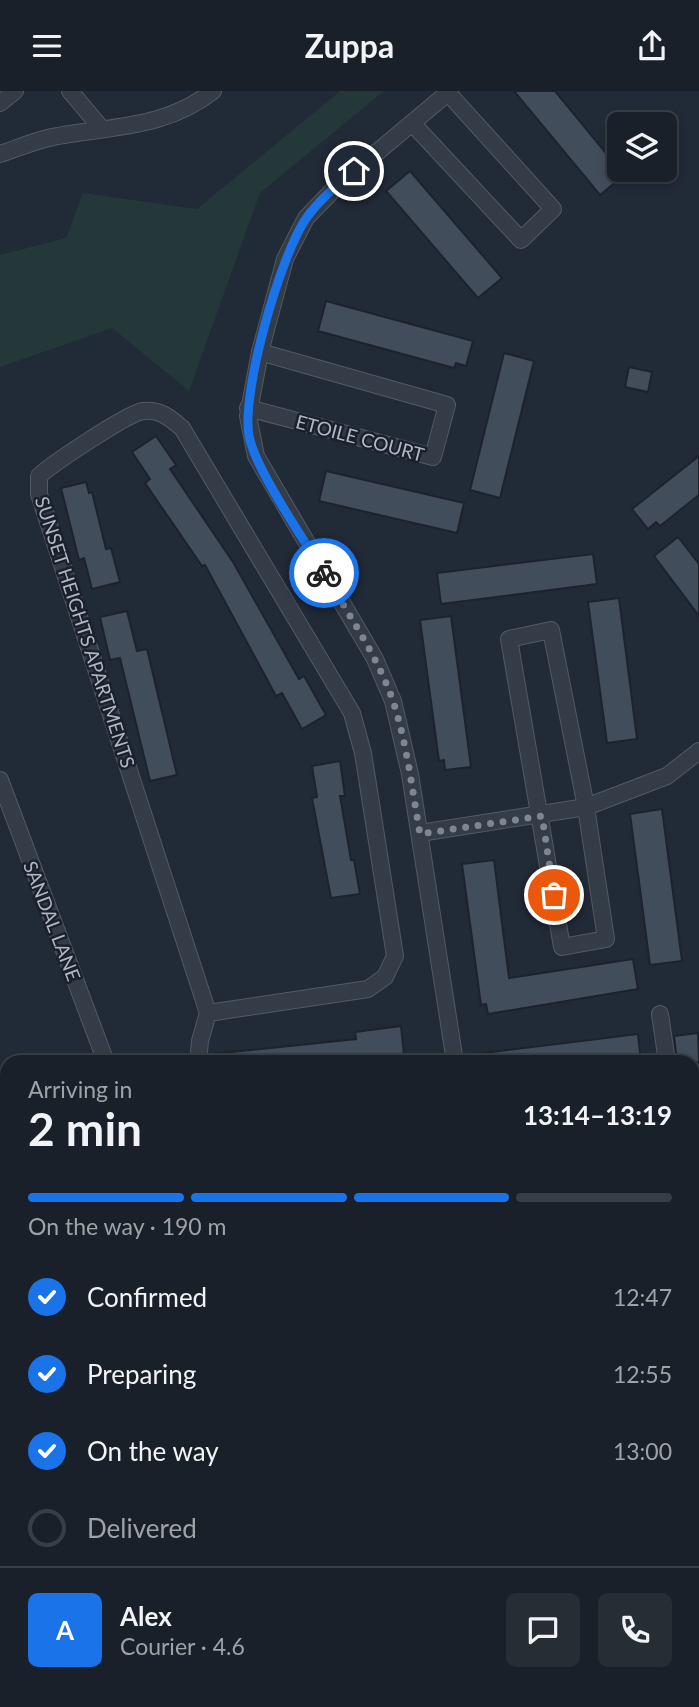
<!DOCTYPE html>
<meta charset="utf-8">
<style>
body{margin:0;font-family:Lato,sans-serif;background:#262d35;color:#f1f3f6;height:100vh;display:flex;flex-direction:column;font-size:26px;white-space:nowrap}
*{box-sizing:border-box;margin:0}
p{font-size:23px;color:#9fa3a8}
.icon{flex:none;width:38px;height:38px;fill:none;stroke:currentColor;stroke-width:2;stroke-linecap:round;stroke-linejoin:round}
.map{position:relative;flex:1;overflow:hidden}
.side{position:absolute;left:0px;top:964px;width:700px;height:653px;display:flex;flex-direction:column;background:#192029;border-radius:21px 21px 0 0;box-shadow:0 4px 10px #0003,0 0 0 2px #373e46}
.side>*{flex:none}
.buttons{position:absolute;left:607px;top:21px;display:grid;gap:14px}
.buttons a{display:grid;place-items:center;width:70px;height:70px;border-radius:10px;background:#192029;box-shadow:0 4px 10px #0003,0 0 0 2px #373e46;font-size:35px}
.pin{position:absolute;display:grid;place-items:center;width:60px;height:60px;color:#fff;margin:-30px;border:4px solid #fff;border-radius:50%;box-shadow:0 2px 7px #0007}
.courier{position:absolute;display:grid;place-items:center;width:70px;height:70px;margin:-35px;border:5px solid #1a73e8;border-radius:50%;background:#fff;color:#222;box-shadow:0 2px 9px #0007}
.headline em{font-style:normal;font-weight:700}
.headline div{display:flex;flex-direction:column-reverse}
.headline{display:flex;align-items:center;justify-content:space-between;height:119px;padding:0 28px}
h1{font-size:46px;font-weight:700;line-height:52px}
.bar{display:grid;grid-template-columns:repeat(4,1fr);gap:10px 7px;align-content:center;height:84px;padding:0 28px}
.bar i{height:9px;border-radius:5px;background:#373e46}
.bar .current{background:#1a73e8}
.bar p{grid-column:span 4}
.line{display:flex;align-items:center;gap:18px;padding:0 28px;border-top:2px solid #373e46}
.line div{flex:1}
.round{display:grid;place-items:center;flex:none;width:74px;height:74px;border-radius:10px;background:#262d35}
ol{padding:0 28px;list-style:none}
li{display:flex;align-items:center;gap:21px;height:77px}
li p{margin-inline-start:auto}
li .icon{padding:7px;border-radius:50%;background:#1a73e8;color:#fff;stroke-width:4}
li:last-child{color:#9fa3a8}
li i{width:38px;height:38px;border:4px solid #373e46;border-radius:50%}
header{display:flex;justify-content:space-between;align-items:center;height:91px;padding:0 28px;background:#192029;font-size:32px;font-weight:700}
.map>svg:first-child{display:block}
.medical{fill:#302f3b}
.green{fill:#243739}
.building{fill:#424d5b;stroke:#1c232e;stroke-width:2}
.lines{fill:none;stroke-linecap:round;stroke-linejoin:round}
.minor-casing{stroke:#515a65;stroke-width:18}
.minor{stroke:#343c47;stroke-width:16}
.done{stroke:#7d8693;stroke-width:7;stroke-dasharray:0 12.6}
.route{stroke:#1a73e8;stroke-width:9}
.labels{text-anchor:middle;stroke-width:5;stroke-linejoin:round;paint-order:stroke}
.street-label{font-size:19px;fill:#aeb7c4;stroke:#1a212c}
</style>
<header><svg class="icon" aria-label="menu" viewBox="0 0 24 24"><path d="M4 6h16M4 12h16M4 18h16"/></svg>Zuppa<svg class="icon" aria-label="share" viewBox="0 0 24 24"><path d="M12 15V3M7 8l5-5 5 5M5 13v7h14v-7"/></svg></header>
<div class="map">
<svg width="699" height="1616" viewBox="0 0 699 1616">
<rect width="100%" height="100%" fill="#212a37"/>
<polygon class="medical" points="0,1488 7,1488 7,1610 587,1610 589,1616 0,1616"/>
<polygon class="green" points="340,0 384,0 260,102 189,300 112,237 0,276 0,164 66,147 83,102 197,118"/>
<g class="building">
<polygon points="514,0 555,0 624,84 600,104"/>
<polygon points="410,80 502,187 478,207 386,100"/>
<polygon points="326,210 473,250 466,275 456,272 454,277 318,240"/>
<polygon points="504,262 534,270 500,407 470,399"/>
<polygon points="629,276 652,281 648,301 625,296"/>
<polygon points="156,345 176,374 170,378 233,471 299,588 304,585 326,624 302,638 282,602 276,605 205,474 202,475 145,392 150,388 132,361"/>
<polygon points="699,365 699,404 660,435 656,431 648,438 632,418"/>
<polygon points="326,380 464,412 457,442 319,410"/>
<polygon points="86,391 89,402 92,401 106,458 111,457 120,491 92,498 84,467 79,469 61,397"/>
<polygon points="678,446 699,473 699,525 654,465"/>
<polygon points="593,463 597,493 441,513 437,482"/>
<polygon points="619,507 637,648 607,652 588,511"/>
<polygon points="127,520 137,560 147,558 177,684 150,690 120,567 110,569 100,526"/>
<polygon points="451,525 471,676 445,679 444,669 439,670 420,529"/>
<polygon points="340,670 345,705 340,705 351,769 354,769 360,803 331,807 312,707 317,706 312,675"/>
<polygon points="662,718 682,870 650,874 630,723"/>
<polygon points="494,769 509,887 633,868 638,898 488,923 486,913 481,914 462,773"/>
<polygon points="401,935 404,964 363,968 363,971 213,971 213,963 356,948 355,941"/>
<polygon points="698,942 699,971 677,971 674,945"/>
<polygon points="638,943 641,971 477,971 476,963"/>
</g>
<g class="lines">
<g class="minor-casing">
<g id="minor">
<polyline points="70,0 102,38"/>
<polyline points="450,0 338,94 306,127 285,168 260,261 248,325 256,365 375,568 393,610 410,683 455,971"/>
<polyline points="0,12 15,0"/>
<polyline points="412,32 521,149 553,118 448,2"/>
<path d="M0 63C19 57 38 48 58 45 114 35 166 37 213 0"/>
<polyline points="248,317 433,366 447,314 260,261"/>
<polygon points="551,539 586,716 606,848 562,856 509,548"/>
<polyline points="0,689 106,971"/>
<polyline points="420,742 586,716 667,685 699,660"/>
<polyline points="660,923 667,971"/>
<path d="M198 971 200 950 208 922 39 403V385C52 373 128 322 143 320 160 318 170 327 182 337L352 622 363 662 395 865 385 886 368 898 208 922"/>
<polyline points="693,1146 699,1189"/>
<polyline points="0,1283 7,1282"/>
<polyline points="693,1344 699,1343"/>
<polyline points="0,1357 7,1380"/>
<polyline points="693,1384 699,1383"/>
<polyline points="0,1398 7,1398"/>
<polyline points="4,1468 7,1491"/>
<polyline points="693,1516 699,1513"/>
<polyline points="23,1610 24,1616"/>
<polyline points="47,1610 48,1616"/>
<polyline points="121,1610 122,1616"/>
<polyline points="359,1610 359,1616"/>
<polyline points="425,1610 427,1616"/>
<polyline points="568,1610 570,1616"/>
<polyline points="669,1610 671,1616"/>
</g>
</g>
<use href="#minor" class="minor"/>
</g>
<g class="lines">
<path class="done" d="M324 482C348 523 377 564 393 610 407 653 412 698 420 743L542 725 554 804"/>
<path class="route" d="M324 482C304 448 256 380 249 345 241 301 280 167 305 129 318 110 336 95 354 80"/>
</g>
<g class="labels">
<g class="street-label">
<text transform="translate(360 347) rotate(15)" y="7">ETOILE COURT</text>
<text transform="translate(85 541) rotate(72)" y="7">SUNSET HEIGHTS APARTMENTS</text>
<text transform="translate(52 830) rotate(69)" y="7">SANDAL LANE</text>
</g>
</g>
</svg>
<div class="buttons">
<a><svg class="icon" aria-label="layers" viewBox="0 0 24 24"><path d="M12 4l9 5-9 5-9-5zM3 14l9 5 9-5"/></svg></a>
</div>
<div class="pin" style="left:554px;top:804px;background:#ea580c"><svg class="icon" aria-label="bag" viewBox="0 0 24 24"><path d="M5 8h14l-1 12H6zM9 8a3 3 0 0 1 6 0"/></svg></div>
<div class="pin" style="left:354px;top:80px;background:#1f2937"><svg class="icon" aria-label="home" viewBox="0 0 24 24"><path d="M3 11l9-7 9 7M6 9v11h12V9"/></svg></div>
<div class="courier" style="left:324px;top:482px"><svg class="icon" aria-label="bike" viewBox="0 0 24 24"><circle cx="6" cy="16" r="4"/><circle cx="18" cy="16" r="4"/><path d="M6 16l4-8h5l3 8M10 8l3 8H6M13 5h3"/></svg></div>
<section class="side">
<div class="headline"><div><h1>2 min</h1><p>Arriving in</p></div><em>13:14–13:19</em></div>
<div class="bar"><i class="current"></i><i class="current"></i><i class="current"></i><i></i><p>On the way · 190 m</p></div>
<ol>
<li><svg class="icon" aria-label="check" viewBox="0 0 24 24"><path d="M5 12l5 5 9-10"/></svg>Confirmed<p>12:47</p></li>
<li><svg class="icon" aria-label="check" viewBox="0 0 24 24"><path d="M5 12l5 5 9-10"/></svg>Preparing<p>12:55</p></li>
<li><svg class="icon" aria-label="check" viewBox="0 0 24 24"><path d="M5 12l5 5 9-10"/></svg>On the way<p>13:00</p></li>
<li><i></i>Delivered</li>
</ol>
<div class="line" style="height:126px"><b class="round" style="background:#1a73e8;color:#fff">A</b><div><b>Alex</b><p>Courier · 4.6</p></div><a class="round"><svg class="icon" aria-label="chat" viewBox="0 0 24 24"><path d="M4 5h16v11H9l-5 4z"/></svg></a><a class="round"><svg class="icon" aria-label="phone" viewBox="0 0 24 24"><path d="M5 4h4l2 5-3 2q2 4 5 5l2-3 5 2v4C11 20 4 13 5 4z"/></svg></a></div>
</section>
</div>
